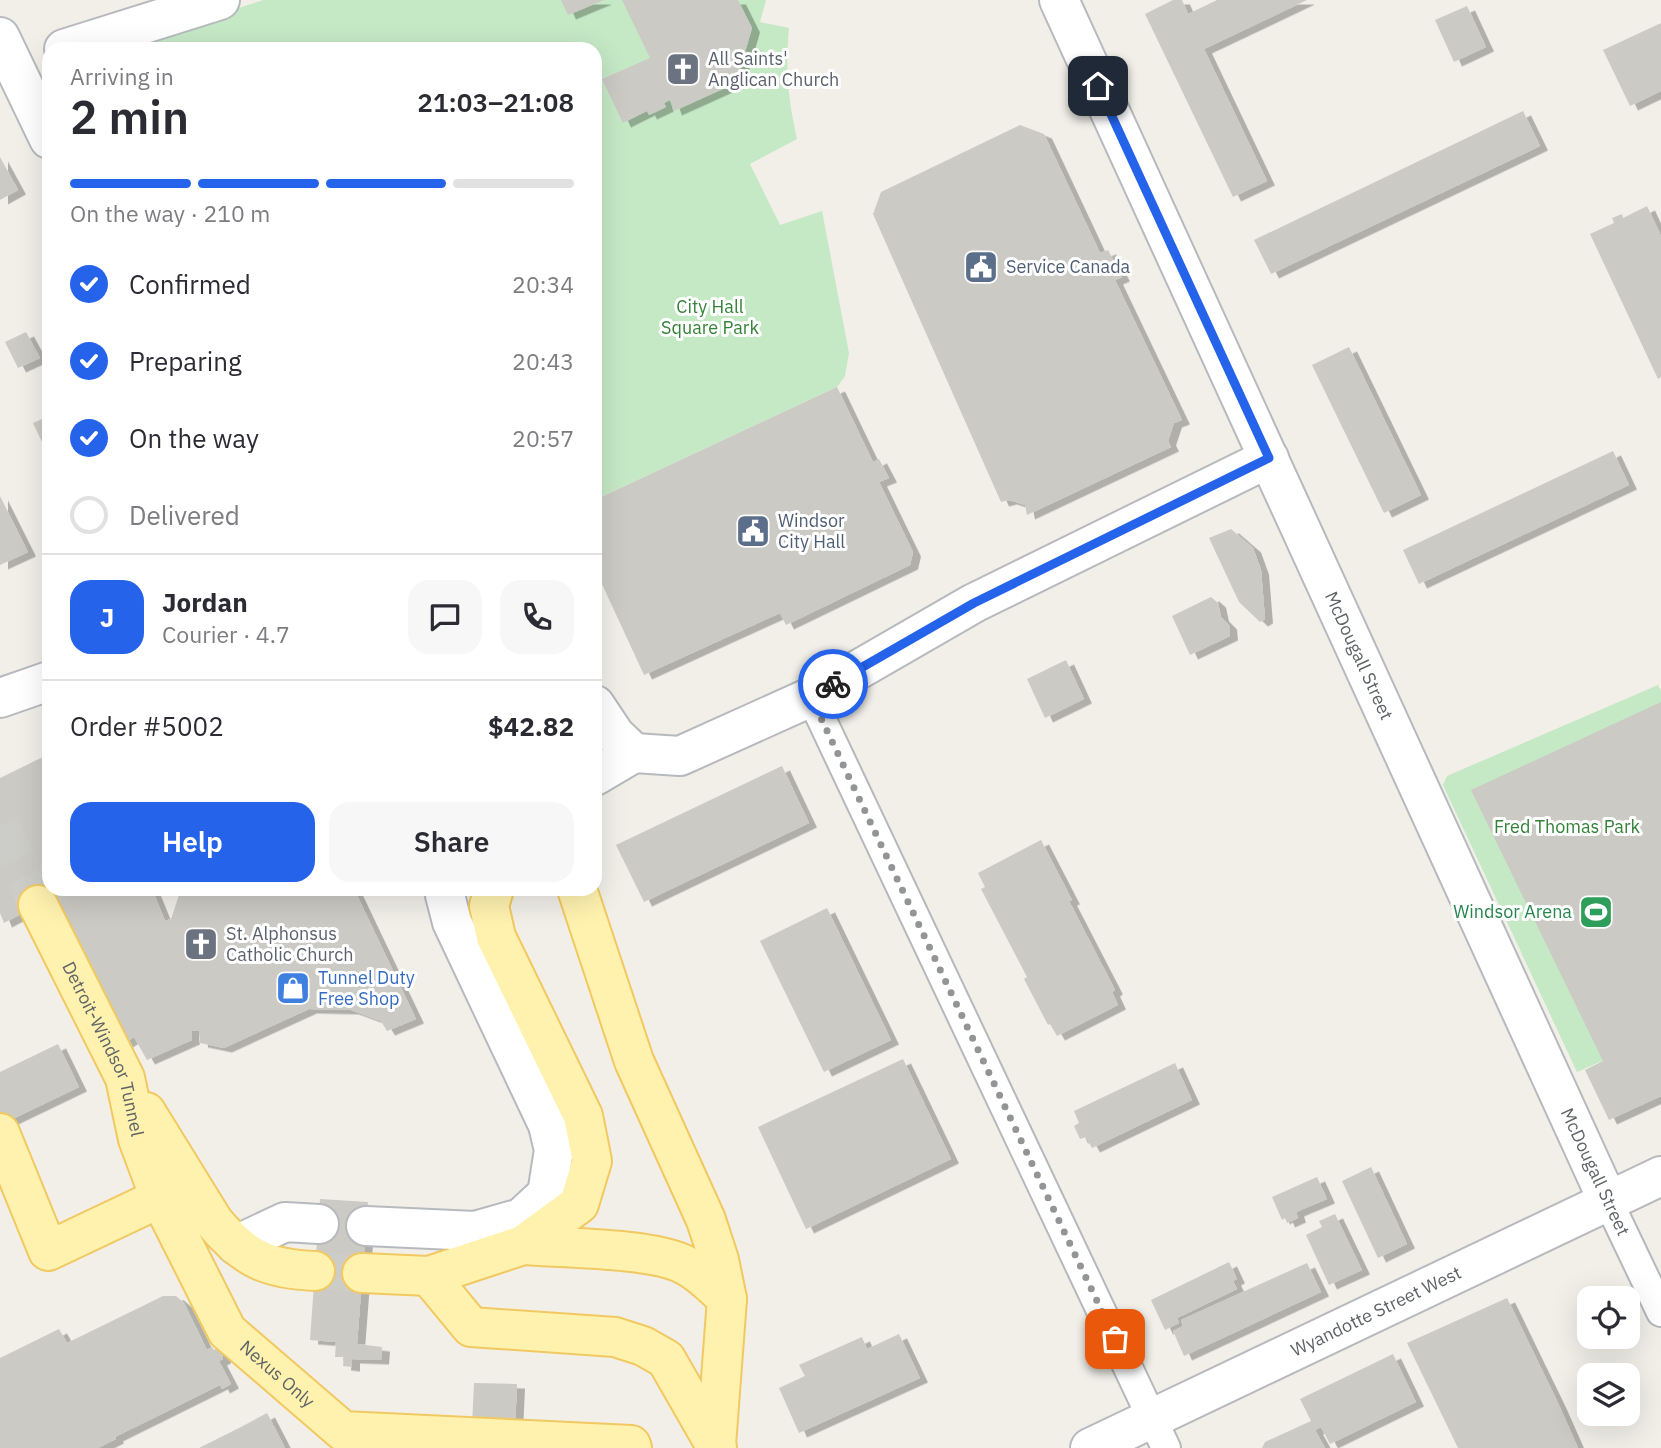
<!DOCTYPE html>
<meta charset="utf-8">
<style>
body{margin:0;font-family:"IBM Plex Sans",sans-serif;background:#f7f7f7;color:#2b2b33;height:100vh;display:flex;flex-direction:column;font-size:26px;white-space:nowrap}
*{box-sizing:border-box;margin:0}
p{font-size:23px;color:#7c7c81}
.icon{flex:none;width:38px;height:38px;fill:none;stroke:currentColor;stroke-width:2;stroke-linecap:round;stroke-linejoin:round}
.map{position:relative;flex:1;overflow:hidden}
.side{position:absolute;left:42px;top:42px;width:560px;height:854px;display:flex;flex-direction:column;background:#fff;border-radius:21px;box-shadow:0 7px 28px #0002}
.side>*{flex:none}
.controls{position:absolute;left:1577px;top:1286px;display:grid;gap:14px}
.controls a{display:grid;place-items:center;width:63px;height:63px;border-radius:14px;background:#fff;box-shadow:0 7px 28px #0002;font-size:35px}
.pin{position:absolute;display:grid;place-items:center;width:60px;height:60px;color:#fff;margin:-30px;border-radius:14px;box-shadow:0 4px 10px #0006}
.courier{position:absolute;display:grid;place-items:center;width:70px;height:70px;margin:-35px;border:5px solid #2563eb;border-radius:50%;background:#fff;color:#222;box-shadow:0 2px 9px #0007}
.overview em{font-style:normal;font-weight:600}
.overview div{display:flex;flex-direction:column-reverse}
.overview{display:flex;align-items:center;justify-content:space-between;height:119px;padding:0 28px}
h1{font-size:46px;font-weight:600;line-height:52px}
.bar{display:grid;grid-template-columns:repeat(4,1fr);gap:10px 7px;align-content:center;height:84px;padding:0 28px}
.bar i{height:9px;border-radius:5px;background:#e1e1e2}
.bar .selected{background:#2563eb}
.bar p{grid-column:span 4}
.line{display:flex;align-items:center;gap:18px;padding:0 28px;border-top:2px solid #e1e1e2}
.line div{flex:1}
.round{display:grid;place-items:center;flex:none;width:74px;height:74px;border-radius:21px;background:#f7f7f7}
ol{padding:0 28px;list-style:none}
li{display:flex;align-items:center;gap:21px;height:77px}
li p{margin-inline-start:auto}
li .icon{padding:7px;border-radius:50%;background:#2563eb;color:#fff;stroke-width:4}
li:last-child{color:#7c7c81}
li i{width:38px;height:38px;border:4px solid #e1e1e2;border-radius:50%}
.action{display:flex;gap:14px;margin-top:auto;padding:14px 28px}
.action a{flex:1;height:80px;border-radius:21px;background:#2563eb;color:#fff;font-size:28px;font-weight:600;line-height:80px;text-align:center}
.action a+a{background:#f7f7f7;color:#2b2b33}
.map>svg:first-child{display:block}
.green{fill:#c5e8c5}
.building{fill:#cccac5;filter:url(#shadow)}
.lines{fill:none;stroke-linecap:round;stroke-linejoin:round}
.primary-tunnel{stroke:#ccccc8;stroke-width:38;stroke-dasharray:38 19;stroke-linecap:butt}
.street-casing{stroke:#b5b8bc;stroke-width:32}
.secondary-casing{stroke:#b6babf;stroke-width:42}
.primary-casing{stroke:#f2c960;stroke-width:42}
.street{stroke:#fff;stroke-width:28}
.secondary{stroke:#fff;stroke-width:38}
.primary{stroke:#fff2af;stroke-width:38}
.done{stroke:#929495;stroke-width:7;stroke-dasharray:0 12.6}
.route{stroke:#2563eb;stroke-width:9}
.labels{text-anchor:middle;stroke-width:6;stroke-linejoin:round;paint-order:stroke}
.worship-label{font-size:18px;fill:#5b616d;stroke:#fff;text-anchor:start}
.service-label{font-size:18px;fill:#4e5e75;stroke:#fff;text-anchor:start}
.park-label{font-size:18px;fill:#348238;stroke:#fff}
.street-label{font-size:18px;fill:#5f6368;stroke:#fff}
.leisure-label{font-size:18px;fill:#27864d;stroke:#fff;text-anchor:end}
.shop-label{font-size:18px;fill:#366cbe;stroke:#fff;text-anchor:start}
</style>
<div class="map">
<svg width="1661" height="1448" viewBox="0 0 1661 1448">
<defs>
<filter id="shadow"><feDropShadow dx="8" dy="4.5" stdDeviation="0" flood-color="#0004"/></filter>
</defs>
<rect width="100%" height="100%" fill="#f1efe8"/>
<g class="green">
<path d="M264 0H766L760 22 789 28C785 69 788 99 797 139L750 164 780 225 822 211 849 353 845 376 837 387 595 500V49H106Z"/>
<polygon points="1658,685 1661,691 1661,1035 1577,1072 1443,785 1447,776"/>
</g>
<g class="building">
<polygon points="561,0 604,0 568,15"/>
<polygon points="622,0 738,0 752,28 736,83 674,111 670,100 664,103 666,107 649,115 647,111 623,123 602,79 650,58"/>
<polygon points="1173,0 1182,0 1188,14 1217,0 1307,0 1204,49 1267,181 1233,197 1145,14"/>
<polygon points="1467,6 1486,47 1454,62 1435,20"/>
<polygon points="1661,23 1661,91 1630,106 1603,50"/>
<polygon points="1523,111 1540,146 1271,274 1254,240"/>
<polygon points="1020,125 1044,134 1100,253 1108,250 1122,277 1115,280 1182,420 1174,423 1168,441 1171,447 1027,515 1025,505 1009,500 1001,502 873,214 881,192"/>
<polygon points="0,157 18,190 0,200"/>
<polygon points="1647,206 1661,236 1661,377 1658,379 1590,234 1614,223 1612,218 1622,214 1623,218"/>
<polygon points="26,332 40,358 18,368 5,342"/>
<polygon points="1349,347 1421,495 1384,513 1312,365"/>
<polygon points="837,387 873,462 879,459 889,478 879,482 913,552 910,565 786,625 780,613 644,675 595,569 595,500"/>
<polygon points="49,416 49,457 33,423"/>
<polygon points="1613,451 1629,485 1419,584 1403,550"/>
<polygon points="0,496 28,552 0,565"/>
<polygon points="1231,529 1253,548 1261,570 1265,619 1260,622 1239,602 1209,538"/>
<polygon points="1211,597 1218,603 1221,617 1229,625 1230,636 1190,655 1172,616"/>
<polygon points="1066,660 1084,699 1045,718 1027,679"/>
<polygon points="1661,702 1661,1096 1609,1120 1585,1070 1603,1061 1471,790"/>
<polygon points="49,754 49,889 152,889 165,921 171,919 181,889 354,889 416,1019 387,1031 381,1021 351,1010 309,1009 224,1048 200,1043 199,1031 191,1031 192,1040 147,1060 134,1037 125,1043 55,896 4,923 0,913 0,778"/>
<polygon points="782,766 809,823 644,902 616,845"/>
<polygon points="1041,840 1072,900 1069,901 1115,990 1112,992 1118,1005 1057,1036 1050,1024 1048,1025 1024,979 1027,977 981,889 985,887 978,873"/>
<polygon points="827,908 891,1040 824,1072 760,941"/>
<polygon points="58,1044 79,1087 0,1125 0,1072"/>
<polygon points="903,1059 951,1159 806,1229 758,1127"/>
<polygon points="1175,1063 1192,1100 1092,1148 1086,1137 1080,1139 1074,1126 1079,1123 1074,1111"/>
<polygon points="1371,1167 1407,1244 1378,1258 1342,1181"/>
<polygon points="1317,1177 1327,1199 1296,1212 1298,1218 1287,1223 1285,1218 1282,1220 1272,1197"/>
<polygon points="320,1199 368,1202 357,1344 382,1347 381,1360 352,1359 352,1367 343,1366 344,1357 335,1357 336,1342 310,1340"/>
<polygon points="1335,1214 1362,1270 1329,1285 1306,1235 1322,1227 1319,1221"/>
<polygon points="1229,1262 1237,1279 1233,1281 1237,1289 1177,1318 1179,1323 1165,1330 1151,1300"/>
<polygon points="1307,1263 1321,1292 1184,1356 1173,1331 1183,1326 1181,1320"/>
<polygon points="163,1296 176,1296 184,1303 207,1350 212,1347 214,1350 222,1345 223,1359 219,1361 231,1384 222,1389 220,1385 115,1437 116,1439 98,1448 0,1448 0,1358 59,1329 67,1343"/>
<polygon points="1507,1298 1558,1403 1578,1448 1458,1448 1407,1343"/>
<polygon points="899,1334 920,1378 799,1433 779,1388 805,1376 799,1365 862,1337 867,1349"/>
<polygon points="1393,1354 1416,1402 1330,1444 1321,1427 1315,1430 1325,1448 1262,1448 1265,1442 1311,1421 1300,1399"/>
<polygon points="474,1383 517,1384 514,1448 471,1448"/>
<polygon points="267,1413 285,1448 199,1448 241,1427"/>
</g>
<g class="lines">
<g class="primary-tunnel">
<polyline points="0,825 38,905"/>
<polyline points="315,1271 362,1273"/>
</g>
<g class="street-casing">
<g id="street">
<polyline points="811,697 1166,1448"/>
<polyline points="1608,1201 1661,1312"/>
</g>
</g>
<g class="secondary-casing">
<g id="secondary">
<path id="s1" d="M1059 0 1608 1201"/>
<polyline points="0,37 49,139"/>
<polyline points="64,49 220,0"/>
<polyline points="0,698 49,681"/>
<polyline points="595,705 615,735 634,753"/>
<polyline points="634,753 680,756 811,697 974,603 1269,458"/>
<polyline points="595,776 634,753"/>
<polyline points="366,1226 475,1231 521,1218 547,1194 554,1150 548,1125 452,922 445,895 446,889"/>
<polyline points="236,1245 285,1222 319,1224"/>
<path id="s2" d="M1090 1448 1661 1176"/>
</g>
</g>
<g class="primary-casing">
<g id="primary">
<polyline points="577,889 634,1061 706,1220 719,1260 727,1299 716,1445"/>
<path id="s3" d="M38 905 125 1078 138 1139 160 1198 227 1331 343 1431 631 1445 632 1448"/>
<path d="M146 1112 214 1222C245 1259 268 1269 315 1271"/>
<polyline points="0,1133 48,1251 160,1198"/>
<path d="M523 1245C562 1248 654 1248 685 1265 701 1273 714 1287 727 1299"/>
<polyline points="362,1273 429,1276 523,1245 579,1204 592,1161 583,1116 496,937 489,906 494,889"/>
<polyline points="429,1276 471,1327 615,1337 643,1346 666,1359 717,1448"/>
</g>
</g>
<use href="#street" class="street"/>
<use href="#secondary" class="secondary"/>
<use href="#primary" class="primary"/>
</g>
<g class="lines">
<polyline class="done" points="833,684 811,697 1115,1339"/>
<polyline class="route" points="833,684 974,603 1269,458 1098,86"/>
</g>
<defs>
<g id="church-square" transform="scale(1.75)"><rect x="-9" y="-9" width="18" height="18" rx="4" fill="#6b7280" stroke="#fff"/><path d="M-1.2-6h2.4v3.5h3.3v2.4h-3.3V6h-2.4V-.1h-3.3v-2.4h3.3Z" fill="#fff"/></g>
<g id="civic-square" transform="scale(1.75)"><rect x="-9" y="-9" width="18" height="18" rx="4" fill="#5c6f8a" stroke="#fff"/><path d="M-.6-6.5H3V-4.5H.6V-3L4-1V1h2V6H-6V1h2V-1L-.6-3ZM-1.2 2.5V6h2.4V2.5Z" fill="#fff"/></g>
<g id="stadium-square" transform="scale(1.75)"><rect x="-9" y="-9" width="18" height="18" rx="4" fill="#2e9e5b" stroke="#fff"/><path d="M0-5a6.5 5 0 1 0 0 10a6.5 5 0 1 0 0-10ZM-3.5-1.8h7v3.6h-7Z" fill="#fff"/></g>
<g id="shop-square" transform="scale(1.75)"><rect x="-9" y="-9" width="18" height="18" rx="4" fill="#3f7fe0" stroke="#fff"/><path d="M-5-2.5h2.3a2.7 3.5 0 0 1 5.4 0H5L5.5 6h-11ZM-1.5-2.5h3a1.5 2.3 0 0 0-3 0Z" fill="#fff"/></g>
</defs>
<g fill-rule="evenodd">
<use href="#church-square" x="683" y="69"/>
<use href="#civic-square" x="981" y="267"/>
<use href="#civic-square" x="753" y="531"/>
<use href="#stadium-square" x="1596" y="912"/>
<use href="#church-square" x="201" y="944"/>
<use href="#shop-square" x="293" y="988"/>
</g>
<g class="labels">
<g class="worship-label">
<text x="708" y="65">All Saints'<tspan x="708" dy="21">Anglican Church</tspan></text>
<text x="226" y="940">St. Alphonsus<tspan x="226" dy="21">Catholic Church</tspan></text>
</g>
<g class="service-label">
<text x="1006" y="273">Service Canada</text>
<text x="778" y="527">Windsor<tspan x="778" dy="21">City Hall</tspan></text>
</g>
<g class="park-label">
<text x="710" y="313">City Hall<tspan x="710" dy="21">Square Park</tspan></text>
<text x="1567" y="833">Fred Thomas Park</text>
</g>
<g class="street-label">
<text dy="6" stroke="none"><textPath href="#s1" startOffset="721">McDougall Street</textPath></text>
<text dy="6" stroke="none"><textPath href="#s3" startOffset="159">Detroit-Windsor Tunnel</textPath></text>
<text transform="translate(1595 1172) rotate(65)" y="6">McDougall Street</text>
<text dy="6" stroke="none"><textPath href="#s2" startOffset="317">Wyandotte Street West</textPath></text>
<text dy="6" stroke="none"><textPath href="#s3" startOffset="534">Nexus Only</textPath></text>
</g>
<g class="leisure-label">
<text x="1572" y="918">Windsor Arena</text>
</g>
<g class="shop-label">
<text x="318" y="984">Tunnel Duty<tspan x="318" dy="21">Free Shop</tspan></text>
</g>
</g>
</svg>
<div class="controls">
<a><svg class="icon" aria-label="locate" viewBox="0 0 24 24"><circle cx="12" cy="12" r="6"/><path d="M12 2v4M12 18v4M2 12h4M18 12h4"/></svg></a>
<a><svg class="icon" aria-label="layers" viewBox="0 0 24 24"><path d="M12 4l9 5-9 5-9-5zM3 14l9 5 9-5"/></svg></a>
</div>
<div class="pin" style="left:1115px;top:1339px;background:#ea580c"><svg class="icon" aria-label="bag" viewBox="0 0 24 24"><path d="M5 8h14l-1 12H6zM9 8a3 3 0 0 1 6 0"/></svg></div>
<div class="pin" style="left:1098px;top:86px;background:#1f2937"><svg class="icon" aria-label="home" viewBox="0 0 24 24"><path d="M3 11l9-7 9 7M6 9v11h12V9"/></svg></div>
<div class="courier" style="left:833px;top:684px"><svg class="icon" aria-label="bike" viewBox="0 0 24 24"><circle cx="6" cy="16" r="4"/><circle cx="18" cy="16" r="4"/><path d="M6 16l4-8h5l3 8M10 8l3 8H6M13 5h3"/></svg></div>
<section class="side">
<div class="overview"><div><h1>2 min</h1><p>Arriving in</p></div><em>21:03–21:08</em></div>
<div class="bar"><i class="selected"></i><i class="selected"></i><i class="selected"></i><i></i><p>On the way · 210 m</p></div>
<ol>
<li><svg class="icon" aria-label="check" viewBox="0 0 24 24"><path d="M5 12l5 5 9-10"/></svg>Confirmed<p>20:34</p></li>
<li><svg class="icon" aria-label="check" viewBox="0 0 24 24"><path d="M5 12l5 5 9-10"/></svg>Preparing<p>20:43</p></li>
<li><svg class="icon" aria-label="check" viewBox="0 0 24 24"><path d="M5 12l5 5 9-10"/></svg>On the way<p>20:57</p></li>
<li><i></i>Delivered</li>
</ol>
<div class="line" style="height:126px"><b class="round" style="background:#2563eb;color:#fff">J</b><div><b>Jordan</b><p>Courier · 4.7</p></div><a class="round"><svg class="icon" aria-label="chat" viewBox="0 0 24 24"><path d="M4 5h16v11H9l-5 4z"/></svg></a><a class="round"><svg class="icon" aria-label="phone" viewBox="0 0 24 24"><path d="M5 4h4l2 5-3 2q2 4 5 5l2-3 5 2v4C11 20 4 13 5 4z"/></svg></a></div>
<div class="line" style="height:91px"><div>Order #5002</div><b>$42.82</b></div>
<div class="action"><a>Help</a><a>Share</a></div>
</section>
</div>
